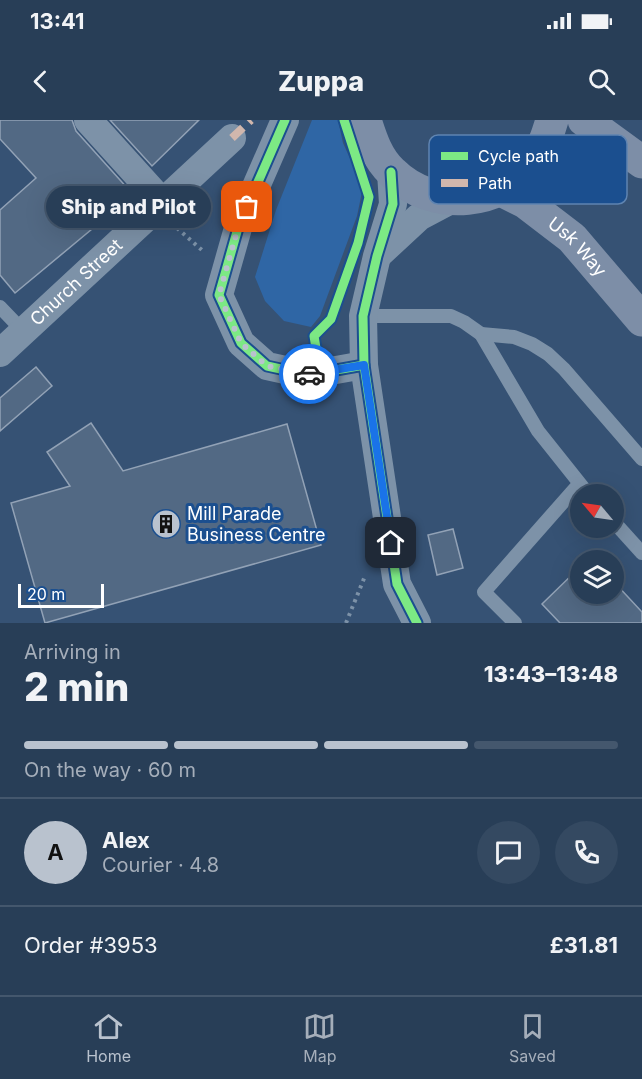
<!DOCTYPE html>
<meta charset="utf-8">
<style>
body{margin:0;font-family:Inter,sans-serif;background:#344961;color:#f1f3f6;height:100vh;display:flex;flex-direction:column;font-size:22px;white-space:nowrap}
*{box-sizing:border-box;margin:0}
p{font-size:20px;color:#a5aeba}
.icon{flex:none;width:33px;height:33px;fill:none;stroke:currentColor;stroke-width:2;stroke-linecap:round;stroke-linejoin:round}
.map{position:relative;height:503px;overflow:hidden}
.panel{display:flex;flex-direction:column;background:#283e57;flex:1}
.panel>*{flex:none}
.needle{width:39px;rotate:299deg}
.fabs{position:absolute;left:570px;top:364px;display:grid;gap:12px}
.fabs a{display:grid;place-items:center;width:54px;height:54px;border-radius:50%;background:#283e57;box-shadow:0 6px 24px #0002,0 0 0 2px #44576d;font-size:30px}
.scale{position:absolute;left:18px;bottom:15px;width:86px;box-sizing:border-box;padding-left:6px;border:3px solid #fff;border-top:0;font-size:16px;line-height:21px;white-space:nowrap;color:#fff;-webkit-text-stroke:4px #1b4f8f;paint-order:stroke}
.pin{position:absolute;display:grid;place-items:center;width:51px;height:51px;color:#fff;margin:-26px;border-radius:12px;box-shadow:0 3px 9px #0006}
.courier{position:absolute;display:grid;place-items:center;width:60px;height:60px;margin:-30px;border:4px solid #1a73e8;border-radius:50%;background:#fff;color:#222;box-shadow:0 2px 8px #0007}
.bubble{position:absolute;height:42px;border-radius:21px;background:#283e57;box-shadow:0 6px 24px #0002,0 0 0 2px #44576d;font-size:20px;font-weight:800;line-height:42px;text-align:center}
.headline em{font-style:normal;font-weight:800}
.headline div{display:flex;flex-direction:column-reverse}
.headline{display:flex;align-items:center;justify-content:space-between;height:102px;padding:0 24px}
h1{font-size:39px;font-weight:800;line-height:45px}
.bar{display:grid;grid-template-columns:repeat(4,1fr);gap:9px 6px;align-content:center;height:72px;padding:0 24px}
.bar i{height:8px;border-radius:4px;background:#44576d}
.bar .active{background:#b9c2ce}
.bar p{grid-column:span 4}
.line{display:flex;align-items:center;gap:15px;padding:0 24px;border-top:2px solid #44576d}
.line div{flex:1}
.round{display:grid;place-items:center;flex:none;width:63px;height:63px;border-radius:32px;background:#344961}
.status{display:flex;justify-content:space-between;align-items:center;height:42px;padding:0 30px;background:#283e57;direction:ltr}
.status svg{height:16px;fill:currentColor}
header{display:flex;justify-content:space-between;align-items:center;height:78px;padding:0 24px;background:#283e57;font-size:27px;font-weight:800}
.tab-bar{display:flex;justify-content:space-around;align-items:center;height:84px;border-top:2px solid #44576d;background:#283e57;font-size:16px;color:#a5aeba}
.tab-bar a{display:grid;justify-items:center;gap:3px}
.tab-bar .active{color:#b9c2ce}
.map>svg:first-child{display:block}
.green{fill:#2f66a5}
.building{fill:#526984;stroke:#92a2b6;stroke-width:1.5}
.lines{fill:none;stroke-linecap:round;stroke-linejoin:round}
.path{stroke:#7d92a8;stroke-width:4;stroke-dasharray:3 4.5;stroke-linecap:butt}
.service{stroke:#7d92a8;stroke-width:14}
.minor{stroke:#7d92a8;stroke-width:28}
.primary{stroke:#7d8ea7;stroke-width:33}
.quiet{stroke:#d1b7ad;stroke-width:8;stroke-dasharray:15 8;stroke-linecap:butt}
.cycleway-casing{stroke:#1b4f8f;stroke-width:13}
.cycleway{stroke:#7ce984;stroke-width:9}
.done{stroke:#b9c2ce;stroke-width:6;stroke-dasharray:0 10.8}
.route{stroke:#1a73e8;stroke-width:8}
.labels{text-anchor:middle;stroke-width:6;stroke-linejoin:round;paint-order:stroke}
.street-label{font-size:18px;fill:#fff;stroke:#1b4f8f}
.poi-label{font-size:18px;fill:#fff;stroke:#1b4f8f;text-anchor:start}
.key{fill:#1b4f8f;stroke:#5f84b1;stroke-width:1.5}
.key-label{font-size:16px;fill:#fff}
</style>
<div class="status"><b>13:41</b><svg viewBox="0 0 49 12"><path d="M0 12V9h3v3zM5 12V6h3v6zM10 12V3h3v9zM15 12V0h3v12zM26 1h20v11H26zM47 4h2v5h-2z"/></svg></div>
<header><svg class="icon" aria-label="back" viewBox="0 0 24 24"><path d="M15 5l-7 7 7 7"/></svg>Zuppa<svg class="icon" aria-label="search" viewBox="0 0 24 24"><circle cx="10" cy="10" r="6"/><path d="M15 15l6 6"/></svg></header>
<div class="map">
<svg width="642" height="503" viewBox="0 0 642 503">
<rect width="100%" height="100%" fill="#365274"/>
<polygon class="green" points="312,0 338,0 343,23 363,67 357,96 320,196 311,207 284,201 265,181 255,157 276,90"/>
<g class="building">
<polygon points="0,0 72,0 76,11 129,70 123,75 127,80 15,173 0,155 0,90 36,58 0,19"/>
<polygon points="110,0 199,0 152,46"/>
<polygon points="36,247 52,266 0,311 0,278"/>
<polygon points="91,303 123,351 287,304 321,425 45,503 11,383 70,366 47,332"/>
<polygon points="453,409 463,448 437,455 428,415"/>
<polygon points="580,447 580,474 614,474 614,462 642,492 642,503 560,503 542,484"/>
</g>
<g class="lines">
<g class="path">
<polyline points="177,108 203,131"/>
<polyline points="346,503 365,456"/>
</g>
<g class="service">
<polyline points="0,187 24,212"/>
<polyline points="363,196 451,196 464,202 481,214 538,311 589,375"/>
<polyline points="481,214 514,217 532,224 548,234 564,249 642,339"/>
<polyline points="614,402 642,433"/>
<polyline points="515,503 484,472 579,364"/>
</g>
<g class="minor">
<polyline points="88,0 163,83"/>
<polyline points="285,0 238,108 219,175 241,223 267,246 308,255 364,245"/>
<polyline points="391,52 393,84 377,136 363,196 364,245 397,464 417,503"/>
<polyline points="378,135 419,97 453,79"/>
<path id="s1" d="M0 233 232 18"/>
</g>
<g class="primary">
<path d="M365 0C371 19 377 38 392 52 433 93 505 86 537 38 544 26 548 14 552 0"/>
<polyline points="584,0 642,42"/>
<path id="s2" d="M501 70 525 82 572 118 642 200"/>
</g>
<polyline class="quiet" points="232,18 251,0"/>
<g class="cycleway-casing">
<g id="cycleway">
<polyline points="285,0 238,108 219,175 241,223 267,246 308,255 364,245"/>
<polyline points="391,52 393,84 377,136 363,196 364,245 397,464 417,503"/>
<polyline points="320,252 314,216 331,199 358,123 369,77 344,0"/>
</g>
</g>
<use href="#cycleway" class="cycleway"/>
</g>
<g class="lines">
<polyline class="done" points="247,87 238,108 219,175 241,223 267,246 309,254"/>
<polyline class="route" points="309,254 364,245 391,423"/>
</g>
<defs>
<g id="building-disc" transform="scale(1.5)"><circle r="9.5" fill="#b9c2ce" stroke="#1b4f8f"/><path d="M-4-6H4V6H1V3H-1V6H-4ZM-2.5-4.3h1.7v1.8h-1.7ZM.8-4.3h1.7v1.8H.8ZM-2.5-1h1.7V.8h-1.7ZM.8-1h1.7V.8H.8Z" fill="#111"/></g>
</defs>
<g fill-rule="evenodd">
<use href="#building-disc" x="166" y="404"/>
</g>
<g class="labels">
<g class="street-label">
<text dy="6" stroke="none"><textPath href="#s2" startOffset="96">Usk Way</textPath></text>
<text dy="6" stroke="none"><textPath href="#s1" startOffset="104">Church Street</textPath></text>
</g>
<g class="poi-label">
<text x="187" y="400">Mill Parade<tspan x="187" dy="21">Business Centre</tspan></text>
</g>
</g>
<rect x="429" y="15" width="198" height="69" rx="9" class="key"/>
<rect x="441" y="32" width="27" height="8" fill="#7ce984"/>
<rect x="441" y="59" width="27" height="8" fill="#d1b7ad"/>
<g class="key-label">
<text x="478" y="42">Cycle path</text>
<text x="478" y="69">Path</text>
</g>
</svg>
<div class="fabs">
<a><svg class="needle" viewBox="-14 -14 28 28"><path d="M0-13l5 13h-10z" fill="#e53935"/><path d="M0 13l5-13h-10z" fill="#a5aeba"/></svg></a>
<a><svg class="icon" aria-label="layers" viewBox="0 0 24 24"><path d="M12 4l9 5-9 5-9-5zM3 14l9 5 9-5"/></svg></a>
</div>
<div class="scale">20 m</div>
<div class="pin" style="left:247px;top:87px;background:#ea580c"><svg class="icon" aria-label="bag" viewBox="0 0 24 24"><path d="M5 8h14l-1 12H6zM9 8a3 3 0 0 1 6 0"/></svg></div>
<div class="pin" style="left:391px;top:423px;background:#1f2937"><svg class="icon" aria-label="home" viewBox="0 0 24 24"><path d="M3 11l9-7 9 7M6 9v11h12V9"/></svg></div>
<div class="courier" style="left:309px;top:254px"><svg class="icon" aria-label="car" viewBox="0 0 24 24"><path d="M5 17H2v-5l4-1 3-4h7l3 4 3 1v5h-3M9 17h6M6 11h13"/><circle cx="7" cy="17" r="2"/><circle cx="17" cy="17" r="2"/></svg></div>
<div class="bubble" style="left:46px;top:66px;width:165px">Ship and Pilot</div>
</div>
<section class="panel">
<div class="headline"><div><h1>2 min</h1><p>Arriving in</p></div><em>13:43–13:48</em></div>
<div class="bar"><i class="active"></i><i class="active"></i><i class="active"></i><i></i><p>On the way · 60 m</p></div>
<div class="line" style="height:108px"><b class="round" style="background:#b9c2ce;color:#111">A</b><div><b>Alex</b><p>Courier · 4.8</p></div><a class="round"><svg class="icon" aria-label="chat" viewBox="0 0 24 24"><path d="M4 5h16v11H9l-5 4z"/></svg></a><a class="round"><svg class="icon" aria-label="phone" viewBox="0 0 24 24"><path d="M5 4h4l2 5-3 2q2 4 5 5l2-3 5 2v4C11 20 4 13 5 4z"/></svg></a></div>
<div class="line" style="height:78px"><div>Order #3953</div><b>£31.81</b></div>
</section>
<nav class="tab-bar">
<a class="active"><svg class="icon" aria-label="home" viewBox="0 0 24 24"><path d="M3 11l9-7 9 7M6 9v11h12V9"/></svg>Home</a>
<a><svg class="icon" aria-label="map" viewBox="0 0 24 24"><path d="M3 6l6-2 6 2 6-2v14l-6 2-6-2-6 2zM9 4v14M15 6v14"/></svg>Map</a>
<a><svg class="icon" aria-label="saved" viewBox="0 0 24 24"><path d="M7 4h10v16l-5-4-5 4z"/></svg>Saved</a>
</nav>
